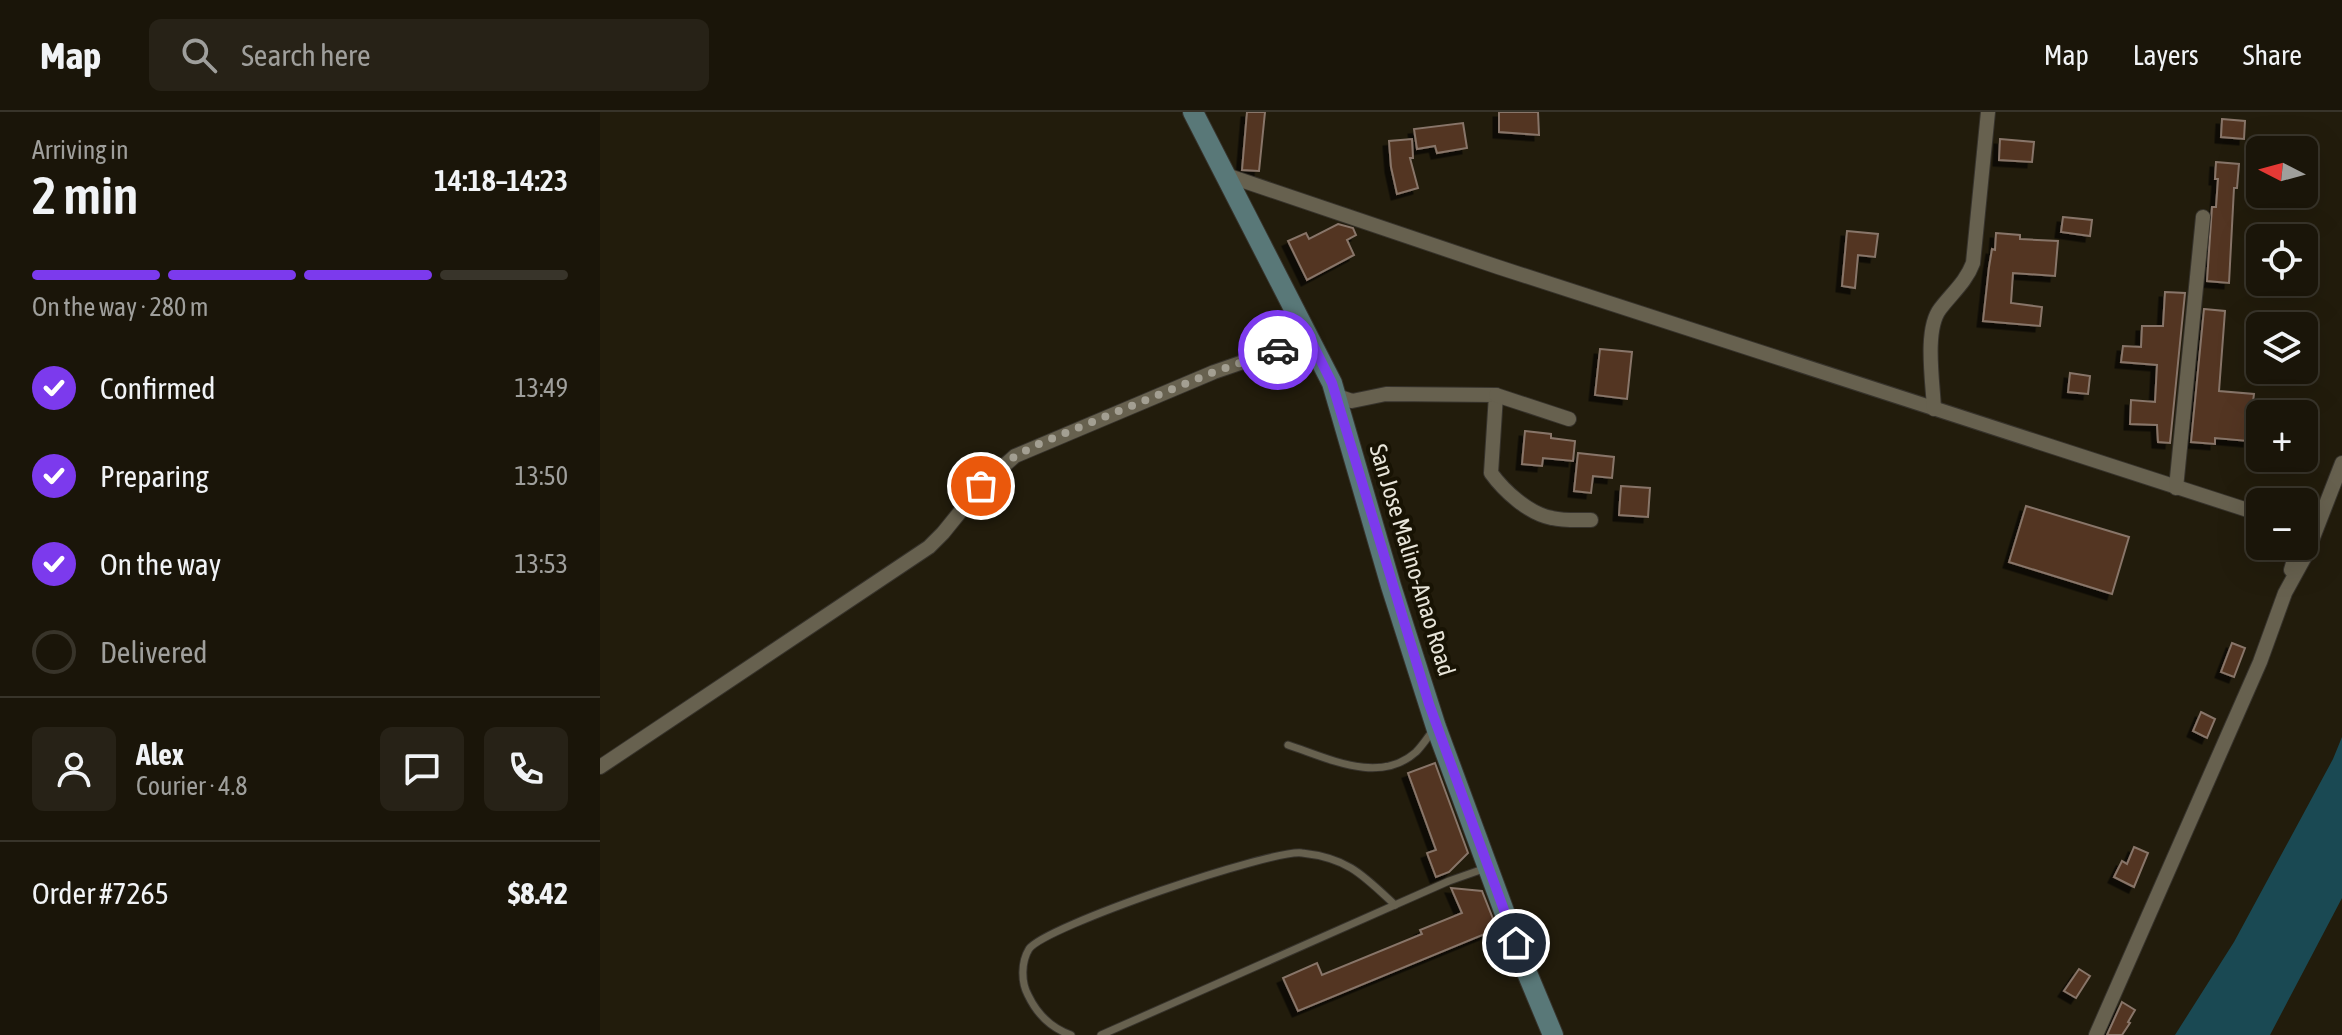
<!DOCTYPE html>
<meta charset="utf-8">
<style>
body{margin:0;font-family:"Asap Condensed",sans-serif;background:#272217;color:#f1f3f6;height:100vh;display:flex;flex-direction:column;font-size:30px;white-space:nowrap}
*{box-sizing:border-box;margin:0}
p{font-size:26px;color:#9f9f9c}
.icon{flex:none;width:44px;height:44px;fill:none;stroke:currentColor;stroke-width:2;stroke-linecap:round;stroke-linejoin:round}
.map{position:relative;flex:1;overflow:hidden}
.details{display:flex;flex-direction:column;background:#1a1509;width:600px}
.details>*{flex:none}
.needle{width:52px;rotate:276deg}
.tools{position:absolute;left:1646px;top:24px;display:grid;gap:16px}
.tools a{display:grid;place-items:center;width:72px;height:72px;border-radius:12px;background:#1a1509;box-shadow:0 8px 32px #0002,0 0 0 2px #38342a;font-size:40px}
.pin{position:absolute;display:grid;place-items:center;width:68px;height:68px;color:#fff;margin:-34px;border:4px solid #fff;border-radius:50%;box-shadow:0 2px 8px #0007}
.courier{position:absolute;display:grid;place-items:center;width:80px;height:80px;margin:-40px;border:6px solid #7c3aed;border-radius:50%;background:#fff;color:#222;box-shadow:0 2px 10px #0007}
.summary em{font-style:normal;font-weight:600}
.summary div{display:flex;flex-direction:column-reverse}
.summary{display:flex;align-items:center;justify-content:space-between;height:136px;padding:0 32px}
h1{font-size:52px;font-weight:600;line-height:60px}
.bar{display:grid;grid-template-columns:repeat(4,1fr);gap:12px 8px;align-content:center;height:96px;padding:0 32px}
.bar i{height:10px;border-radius:6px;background:#38342a}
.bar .current{background:#7c3aed}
.bar p{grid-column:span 4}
.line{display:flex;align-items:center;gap:20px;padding:0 32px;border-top:2px solid #38342a}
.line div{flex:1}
.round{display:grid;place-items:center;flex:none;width:84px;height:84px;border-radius:12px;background:#272217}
ol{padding:0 32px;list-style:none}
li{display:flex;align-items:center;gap:24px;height:88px}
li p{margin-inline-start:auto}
li .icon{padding:8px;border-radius:50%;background:#7c3aed;color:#fff;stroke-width:4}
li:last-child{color:#9f9f9c}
li i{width:44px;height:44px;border:4px solid #38342a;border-radius:50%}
header{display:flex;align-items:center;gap:48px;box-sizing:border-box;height:112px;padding:0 40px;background:#1a1509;border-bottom:2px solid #38342a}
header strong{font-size:38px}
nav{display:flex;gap:44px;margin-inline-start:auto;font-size:28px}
.search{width:560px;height:72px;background:#272217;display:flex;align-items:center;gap:20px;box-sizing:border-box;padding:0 28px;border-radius:12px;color:#9f9f9c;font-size:30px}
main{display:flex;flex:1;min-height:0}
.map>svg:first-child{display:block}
.water{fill:#1a4953}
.building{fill:#523521;stroke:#887569;stroke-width:2;filter:url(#shadow)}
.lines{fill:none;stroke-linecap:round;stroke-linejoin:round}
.service-casing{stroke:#37332c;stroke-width:9}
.minor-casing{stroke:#37332c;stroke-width:16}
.secondary-casing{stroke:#37332c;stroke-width:22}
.service{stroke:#67614f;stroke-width:7}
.minor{stroke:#67614f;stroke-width:14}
.secondary{stroke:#597878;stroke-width:20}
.done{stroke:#a39f92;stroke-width:8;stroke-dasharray:0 14.4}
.route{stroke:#7c3aed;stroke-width:10}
.labels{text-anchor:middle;stroke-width:8;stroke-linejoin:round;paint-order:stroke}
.street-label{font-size:24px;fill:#e8e5da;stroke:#181304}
</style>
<header>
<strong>Map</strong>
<div class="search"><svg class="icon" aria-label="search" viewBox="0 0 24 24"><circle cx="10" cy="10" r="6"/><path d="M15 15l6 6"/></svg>Search here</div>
<nav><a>Map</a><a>Layers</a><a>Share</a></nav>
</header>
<main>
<section class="details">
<div class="summary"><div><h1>2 min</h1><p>Arriving in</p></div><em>14:18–14:23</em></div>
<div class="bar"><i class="current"></i><i class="current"></i><i class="current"></i><i></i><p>On the way · 280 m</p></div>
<ol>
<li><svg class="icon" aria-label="check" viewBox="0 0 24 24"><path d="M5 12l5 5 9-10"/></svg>Confirmed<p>13:49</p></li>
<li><svg class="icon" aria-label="check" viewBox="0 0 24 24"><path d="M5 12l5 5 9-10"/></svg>Preparing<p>13:50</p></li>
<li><svg class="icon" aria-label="check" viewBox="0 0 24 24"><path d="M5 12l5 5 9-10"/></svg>On the way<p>13:53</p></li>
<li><i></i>Delivered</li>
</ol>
<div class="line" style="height:144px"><a class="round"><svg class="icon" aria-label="person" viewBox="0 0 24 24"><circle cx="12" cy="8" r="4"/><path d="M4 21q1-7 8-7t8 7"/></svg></a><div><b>Alex</b><p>Courier · 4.8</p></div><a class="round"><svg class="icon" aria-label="chat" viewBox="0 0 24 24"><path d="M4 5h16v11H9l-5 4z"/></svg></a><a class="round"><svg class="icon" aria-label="phone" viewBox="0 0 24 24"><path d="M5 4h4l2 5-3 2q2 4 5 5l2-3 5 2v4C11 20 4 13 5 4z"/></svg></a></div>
<div class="line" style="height:104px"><div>Order #7265</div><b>$8.42</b></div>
</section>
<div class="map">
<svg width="1742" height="923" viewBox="0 0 1742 923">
<defs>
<filter id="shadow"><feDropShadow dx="-5.5" dy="5.5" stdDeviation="0" flood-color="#0009"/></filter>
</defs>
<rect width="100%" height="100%" fill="#221c0c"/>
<polygon class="water" points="1742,625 1742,786 1670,923 1575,923 1634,830 1733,647"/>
<g class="building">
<polygon points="647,0 665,0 659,59 642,58"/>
<polygon points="899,0 938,0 939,23 899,20"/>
<polygon points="1622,7 1645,9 1644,27 1621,25"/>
<polygon points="863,11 867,36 837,41 835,34 817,37 814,17"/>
<polygon points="812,27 813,46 810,46 818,76 797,82 791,55 789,29"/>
<polygon points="1400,27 1434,30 1432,50 1399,48"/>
<polygon points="1616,50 1639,52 1637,76 1634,76 1629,171 1607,169 1612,95 1616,95 1618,67 1615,67"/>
<polygon points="1463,105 1492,108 1490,124 1461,120"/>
<polygon points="738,112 753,116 756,123 747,128 754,143 707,168 688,129 706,121 709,127"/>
<polygon points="1247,119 1278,122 1275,145 1258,143 1255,176 1242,174"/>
<polygon points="1396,121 1420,123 1420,127 1458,129 1455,164 1413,161 1411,191 1442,195 1440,214 1383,209 1389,155 1392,137 1395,138"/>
<polygon points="1565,180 1585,181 1570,331 1558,330 1557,313 1530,312 1531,288 1555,290 1557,253 1521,250 1523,234 1541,235 1542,214 1563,214"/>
<polygon points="1604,197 1625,199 1619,279 1654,282 1648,329 1615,326 1615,332 1591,330"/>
<polygon points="1000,237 1032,240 1027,287 995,283"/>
<polygon points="1470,261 1490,264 1488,282 1468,280"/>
<polygon points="925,319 951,322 951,326 975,329 973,349 943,346 942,354 922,352"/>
<polygon points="978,341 1014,345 1012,366 993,364 991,381 974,379"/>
<polygon points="1021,374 1050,376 1048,405 1019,403"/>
<polygon points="1426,394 1529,425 1512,482 1409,450"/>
<polygon points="1632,531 1645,536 1634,565 1621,560"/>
<polygon points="1601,600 1615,607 1607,626 1593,619"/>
<polygon points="835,651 868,741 849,760 836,765 827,741 836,738 808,661"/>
<polygon points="1534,735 1548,741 1534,775 1514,765 1522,749 1527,752"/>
<polygon points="851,776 882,779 897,817 698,899 683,866 717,851 722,863 822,822 820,818 862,801"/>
<polygon points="1479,857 1490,864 1476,886 1464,879"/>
<polygon points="1522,890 1535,898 1528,910 1530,911 1522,923 1507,923"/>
</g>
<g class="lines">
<g class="service-casing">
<g id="service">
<path d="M688 633C728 646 779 673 816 640 822 634 827 626 832 620"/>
<path d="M471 923C451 916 437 902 428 883 421 870 421 850 429 837 445 814 672 737 702 741 748 746 763 763 795 793"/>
<polyline points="501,923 849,769 886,756"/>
</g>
</g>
<g class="minor-casing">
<g id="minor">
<polyline points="626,63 898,155 1660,402"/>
<path d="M734 283 752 289 786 282 896 283 891 361C904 379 929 402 952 406 965 409 978 408 991 408"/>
<polyline points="896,283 969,307"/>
<path d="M1334 297C1333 271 1324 218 1340 197 1352 181 1366 170 1373 151L1388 0"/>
<polyline points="1576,376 1603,105"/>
<polyline points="1691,458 1698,434"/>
<polyline points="0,655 329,435 343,421 381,374 415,344 614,260 710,227"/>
<polyline points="1496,923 1660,550 1685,481 1707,441 1742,351"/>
</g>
</g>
<g class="secondary-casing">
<polyline id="secondary" points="593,0 732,271 791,474 836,615 925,856 953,923"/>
</g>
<use href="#service" class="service"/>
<use href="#minor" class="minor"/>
<use href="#secondary" class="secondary"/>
</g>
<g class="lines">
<polyline class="done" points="381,374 415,344 441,331 614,260 678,238"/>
<polyline class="route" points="678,238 710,227 732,271 829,592 916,831"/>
</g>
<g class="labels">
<g class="street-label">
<text transform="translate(812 448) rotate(73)" y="8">San Jose Malino-Anao Road</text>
</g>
</g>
</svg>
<div class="tools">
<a><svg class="needle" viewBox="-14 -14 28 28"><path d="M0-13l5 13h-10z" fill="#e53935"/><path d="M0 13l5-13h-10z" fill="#9f9f9c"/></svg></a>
<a><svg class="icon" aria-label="locate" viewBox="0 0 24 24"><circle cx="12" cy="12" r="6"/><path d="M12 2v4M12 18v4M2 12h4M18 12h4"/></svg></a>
<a><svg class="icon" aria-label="layers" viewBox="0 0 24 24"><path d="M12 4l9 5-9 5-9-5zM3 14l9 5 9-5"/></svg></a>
<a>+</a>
<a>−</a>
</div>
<div class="pin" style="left:381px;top:374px;background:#ea580c"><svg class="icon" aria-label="bag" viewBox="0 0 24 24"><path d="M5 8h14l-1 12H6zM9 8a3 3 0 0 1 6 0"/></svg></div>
<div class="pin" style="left:916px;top:831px;background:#1f2937"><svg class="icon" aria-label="home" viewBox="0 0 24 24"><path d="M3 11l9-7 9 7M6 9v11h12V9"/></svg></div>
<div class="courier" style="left:678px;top:238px"><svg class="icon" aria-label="car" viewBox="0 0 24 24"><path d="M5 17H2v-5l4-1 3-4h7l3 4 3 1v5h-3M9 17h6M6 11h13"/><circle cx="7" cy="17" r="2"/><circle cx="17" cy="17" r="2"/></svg></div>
</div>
</main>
